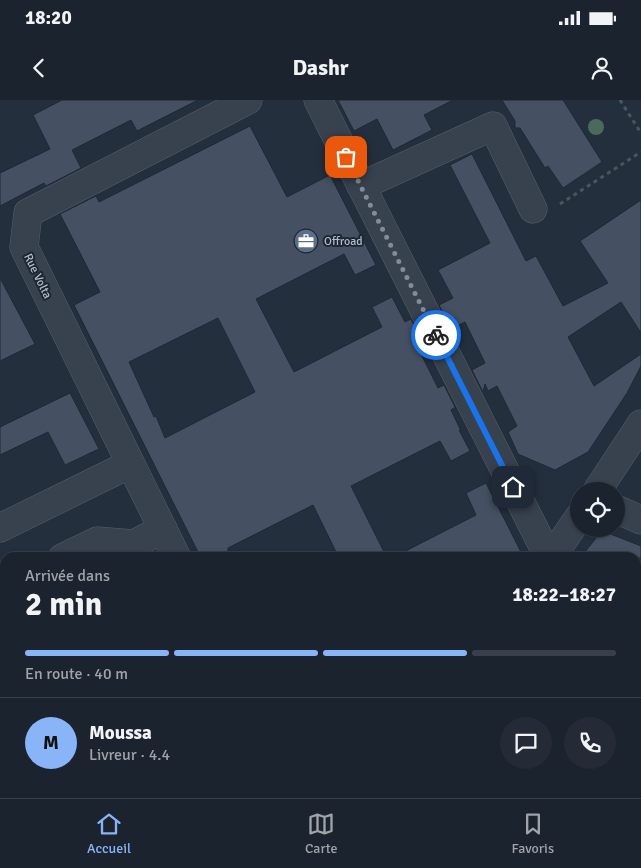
<!DOCTYPE html>
<html lang="fr">
<meta charset="utf-8">
<style>
body{margin:0;font-family:Signika,sans-serif;background:#242b36;color:#f1f3f6;height:100vh;display:flex;flex-direction:column;font-size:19px;white-space:nowrap}
*{box-sizing:border-box;margin:0}
p{font-size:16px;color:#a0a4aa}
.icon{flex:none;width:28px;height:28px;fill:none;stroke:currentColor;stroke-width:2;stroke-linecap:round;stroke-linejoin:round}
.map{position:relative;flex:1;overflow:hidden}
.drawer{position:absolute;left:0px;top:452px;width:641px;height:246px;display:flex;flex-direction:column;background:#1b232e;border-radius:15px 15px 0 0;box-shadow:0 1px 4px #0004,0 0 0 1px #39404a}
.drawer>*{flex:none}
.tools{position:absolute;left:570px;top:382px;display:grid;gap:10px}
.tools a{display:grid;place-items:center;width:55px;height:55px;border-radius:50%;background:#1b232e;box-shadow:0 1px 4px #0004,0 0 0 1px #39404a;font-size:25px}
.pin{position:absolute;display:grid;place-items:center;width:42px;height:42px;color:#fff;margin:-21px;border-radius:10px;box-shadow:0 2px 8px #0006}
.courier{position:absolute;display:grid;place-items:center;width:50px;height:50px;margin:-25px;border:4px solid #1a73e8;border-radius:50%;background:#fff;color:#222;box-shadow:0 1px 6px #0007}
.summary em{font-style:normal;font-weight:800}
.summary div{display:flex;flex-direction:column-reverse}
.summary{display:flex;align-items:center;justify-content:space-between;height:85px;padding:0 25px}
h1{font-size:32px;font-weight:800;line-height:38px}
.bar{display:grid;grid-template-columns:repeat(4,1fr);gap:8px 5px;align-content:center;height:60px;padding:0 25px}
.bar i{height:6px;border-radius:4px;background:#39404a}
.bar .current{background:#8ab4f8}
.bar p{grid-column:span 4}
.line{display:flex;align-items:center;gap:12px;padding:0 25px;border-top:1px solid #39404a}
.line div{flex:1}
.round{display:grid;place-items:center;flex:none;width:52px;height:52px;border-radius:26px;background:#242b36}
.status{display:flex;justify-content:space-between;align-items:center;height:35px;padding:0 25px;background:#1b232e;direction:ltr}
.status svg{height:14px;fill:currentColor}
header{display:flex;justify-content:space-between;align-items:center;height:65px;padding:0 25px;background:#1b232e;font-size:22px;font-weight:800}
.dock{display:flex;justify-content:space-around;align-items:center;height:70px;border-top:1px solid #39404a;background:#1b232e;font-size:14px;color:#a0a4aa}
.dock a{display:grid;justify-items:center;gap:2px}
.dock .current{color:#8ab4f8}
.map>svg:first-child{display:block}
.building{fill:#455162;stroke:#1f2835;fill-rule:evenodd}
.lines{fill:none;stroke-linecap:round;stroke-linejoin:round}
.minor-casing{stroke:#565f6c;stroke-width:29}
.major-casing{stroke:#414a57;stroke-width:29}
.path{stroke:#44595c;stroke-width:3;stroke-dasharray:4 4;stroke-linecap:butt}
.minor{stroke:#38414e;stroke-width:28}
.major{stroke:#56606e;stroke-width:28}
.tree{fill:#4b6a5d}
.done{stroke:#828b98;stroke-width:5;stroke-dasharray:0 9}
.route{stroke:#1a73e8;stroke-width:6}
.labels{text-anchor:middle;stroke-width:4;stroke-linejoin:round;paint-order:stroke}
.poi-label{font-size:12px;fill:#b4bcc9;stroke:#1d2633;text-anchor:start}
.street-label{font-size:12px;fill:#b4bcc9;stroke:#1d2633}
</style>
<div class="status"><b>18:20</b><svg viewBox="0 0 49 12"><path d="M0 12V9h3v3zM5 12V6h3v6zM10 12V3h3v9zM15 12V0h3v12zM26 1h20v11H26zM47 4h2v5h-2z"/></svg></div>
<header><svg class="icon" aria-label="back" viewBox="0 0 24 24"><path d="M15 5l-7 7 7 7"/></svg>Dashr<svg class="icon" aria-label="person" viewBox="0 0 24 24"><circle cx="12" cy="8" r="4"/><path d="M4 21q1-7 8-7t8 7"/></svg></header>
<div class="map">
<svg width="641" height="698" viewBox="0 0 641 698">
<rect width="100%" height="100%" fill="#242f3e"/>
<g class="building">
<polygon points="62,0 198,0 137,31 131,20 72,50 81,68 46,86 44,83 0,106 0,73 50,49 33,15"/>
<polygon points="338,0 453,0 424,15 432,30 393,50 377,19 354,31"/>
<polygon points="502,0 563,0 602,62 563,88 548,66 545,68 520,28 515,28 515,21"/>
<path d="M250 26 287 97 330 75 376 165 355 175 344 154 256 199 294 272 382 227 372 207 392 197 405 222 411 219 423 243 417 246 438 288 444 285 455 307 451 310 461 331 459 330 470 351 451 361 440 341 351 386 387 458H339L313 405 228 448V458H201L74 205 100 192 60 114 96 96 99 102ZM218 218 255 292 165 338 156 316 154 317 129 262Z"/>
<polygon points="472,54 526,161 536,156 563,206 608,183 580,141 641,100 641,233 621,202 568,237 594,286 641,254 641,266 627,293 588,352 555,370 518,354 508,332 517,326 497,286 488,291 485,284 483,292 472,270 485,263 465,222 451,229 439,205 453,198 438,170 490,143 450,65"/>
<polygon points="0,178 35,244 0,261"/>
<polygon points="70,293 99,349 65,365 48,332 0,355 0,327"/>
<polygon points="486,383 524,458 392,458 476,415 466,393"/>
<polygon points="608,433 641,446 641,458 580,458 597,437"/>
</g>
<g class="lines">
<g class="minor-casing">
<g id="minor">
<polyline points="318,0 549,458"/>
<polyline points="361,86 493,26 533,109"/>
<polyline points="597,391 641,324"/>
<polyline points="616,409 641,420"/>
<polyline points="0,428 130,364"/>
<polyline points="62,458 97,441 134,444 163,429"/>
<polyline points="177,458 24,147 28,113 248,0"/>
<polyline points="551,458 579,417"/>
<polyline points="296,694 298,698"/>
</g>
</g>
<g class="major-casing">
<g id="major">
<polyline points="636,603 641,600"/>
<polyline points="636,625 641,622"/>
<polyline points="422,698 433,694"/>
<polyline points="474,698 484,694"/>
</g>
</g>
<g class="path">
<polyline points="620,0 641,33"/>
<polyline points="560,104 641,52"/>
<polyline points="524,698 533,694"/>
<polyline points="633,698 641,694"/>
</g>
<use href="#minor" class="minor"/>
<use href="#major" class="major"/>
</g>
<circle class="tree" cx="596" cy="27" r="8"/>
<g class="lines">
<polyline class="done" points="346,57 436,235"/>
<polyline class="route" points="436,235 513,387"/>
</g>
<defs>
<g id="office-disc" transform="scale(1.25)"><circle r="9.5" fill="#5c6f8a" stroke="#1d2633"/><path d="M-6-3h4V-5.5h4V-3h4V5H-6ZM-1-4.5V-3h2v-1.5ZM-6 0V1H6V0Z" fill="#fff"/></g>
</defs>
<g fill-rule="evenodd">
<use href="#office-disc" x="306" y="141"/>
</g>
<g class="labels">
<g class="poi-label">
<text x="324" y="145">Offroad</text>
</g>
<g class="street-label">
<text transform="translate(38 176) rotate(64)" y="4">Rue Volta</text>
</g>
</g>
</svg>
<div class="tools">
<a><svg class="icon" aria-label="locate" viewBox="0 0 24 24"><circle cx="12" cy="12" r="6"/><path d="M12 2v4M12 18v4M2 12h4M18 12h4"/></svg></a>
</div>
<div class="pin" style="left:346px;top:57px;background:#ea580c"><svg class="icon" aria-label="bag" viewBox="0 0 24 24"><path d="M5 8h14l-1 12H6zM9 8a3 3 0 0 1 6 0"/></svg></div>
<div class="pin" style="left:513px;top:387px;background:#1f2937"><svg class="icon" aria-label="home" viewBox="0 0 24 24"><path d="M3 11l9-7 9 7M6 9v11h12V9"/></svg></div>
<div class="courier" style="left:436px;top:235px"><svg class="icon" aria-label="bike" viewBox="0 0 24 24"><circle cx="6" cy="16" r="4"/><circle cx="18" cy="16" r="4"/><path d="M6 16l4-8h5l3 8M10 8l3 8H6M13 5h3"/></svg></div>
<section class="drawer">
<div class="summary"><div><h1>2 min</h1><p>Arrivée dans</p></div><em>18:22–18:27</em></div>
<div class="bar"><i class="current"></i><i class="current"></i><i class="current"></i><i></i><p>En route · 40 m</p></div>
<div class="line" style="height:90px"><b class="round" style="background:#8ab4f8;color:#111">M</b><div><b>Moussa</b><p>Livreur · 4.4</p></div><a class="round"><svg class="icon" aria-label="chat" viewBox="0 0 24 24"><path d="M4 5h16v11H9l-5 4z"/></svg></a><a class="round"><svg class="icon" aria-label="phone" viewBox="0 0 24 24"><path d="M5 4h4l2 5-3 2q2 4 5 5l2-3 5 2v4C11 20 4 13 5 4z"/></svg></a></div>
</section>
</div>
<nav class="dock">
<a class="current"><svg class="icon" aria-label="home" viewBox="0 0 24 24"><path d="M3 11l9-7 9 7M6 9v11h12V9"/></svg>Accueil</a>
<a><svg class="icon" aria-label="map" viewBox="0 0 24 24"><path d="M3 6l6-2 6 2 6-2v14l-6 2-6-2-6 2zM9 4v14M15 6v14"/></svg>Carte</a>
<a><svg class="icon" aria-label="saved" viewBox="0 0 24 24"><path d="M7 4h10v16l-5-4-5 4z"/></svg>Favoris</a>
</nav>
